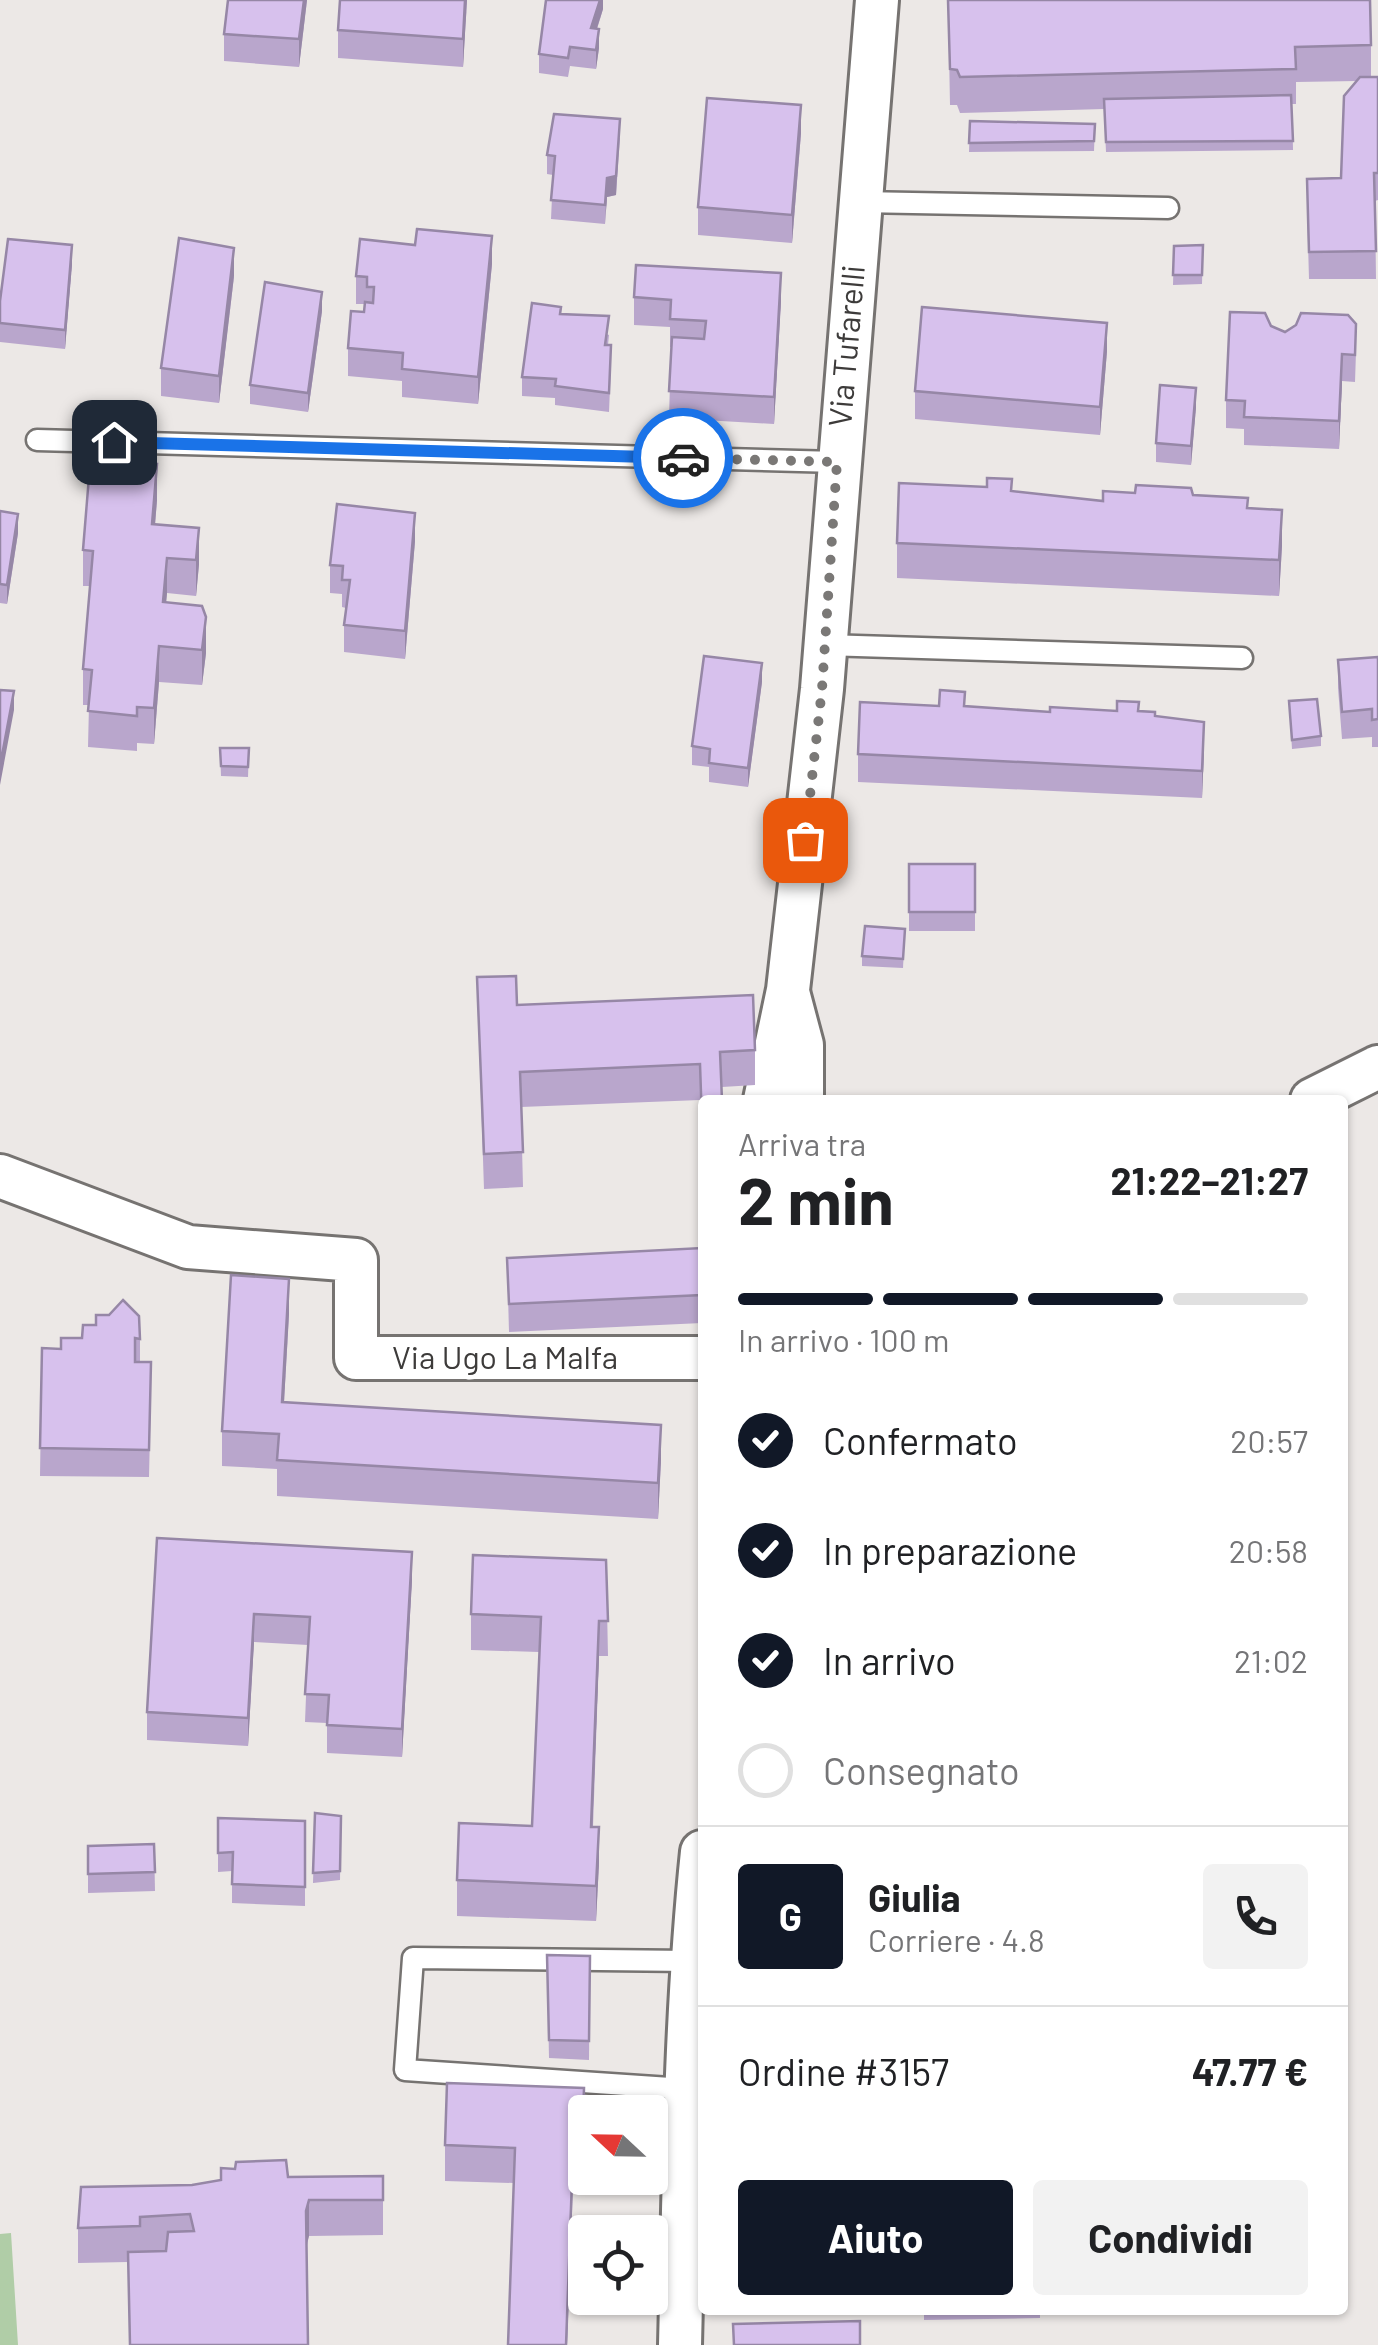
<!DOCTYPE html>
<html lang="it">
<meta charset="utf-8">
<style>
body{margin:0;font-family:Barlow,sans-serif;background:#f2f2f2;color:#202124;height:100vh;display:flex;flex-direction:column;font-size:38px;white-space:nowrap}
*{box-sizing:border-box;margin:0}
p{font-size:32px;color:#757577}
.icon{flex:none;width:55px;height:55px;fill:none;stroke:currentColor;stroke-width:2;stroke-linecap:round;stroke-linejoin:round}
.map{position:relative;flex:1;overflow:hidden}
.panel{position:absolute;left:698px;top:1095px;width:650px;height:1220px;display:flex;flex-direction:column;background:#fff;border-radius:10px;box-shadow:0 2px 8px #0004}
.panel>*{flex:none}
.needle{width:65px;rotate:292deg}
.fabs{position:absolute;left:568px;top:2095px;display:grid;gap:20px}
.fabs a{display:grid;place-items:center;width:100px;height:100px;border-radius:10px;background:#fff;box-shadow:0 2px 8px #0004;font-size:50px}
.pin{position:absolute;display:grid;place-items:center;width:85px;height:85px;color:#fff;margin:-42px;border-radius:20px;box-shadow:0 5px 15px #0006}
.courier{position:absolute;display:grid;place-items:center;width:100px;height:100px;margin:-50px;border:8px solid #1a73e8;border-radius:50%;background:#fff;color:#222;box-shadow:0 2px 12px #0007}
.headline em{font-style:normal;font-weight:700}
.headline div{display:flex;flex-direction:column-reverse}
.headline{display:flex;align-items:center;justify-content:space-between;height:170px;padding:0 40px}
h1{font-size:65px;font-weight:700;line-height:75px}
.bar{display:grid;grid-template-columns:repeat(4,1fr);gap:15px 10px;align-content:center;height:120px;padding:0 40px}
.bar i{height:12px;border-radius:8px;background:#e0e0e0}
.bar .on{background:#111827}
.bar p{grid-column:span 4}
.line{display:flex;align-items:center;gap:25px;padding:0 40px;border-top:2px solid #e0e0e0}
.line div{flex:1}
.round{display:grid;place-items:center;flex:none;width:105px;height:105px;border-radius:10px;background:#f2f2f2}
ol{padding:0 40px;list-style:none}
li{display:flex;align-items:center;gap:30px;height:110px}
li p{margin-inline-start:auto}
li .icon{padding:10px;border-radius:50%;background:#111827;color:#fff;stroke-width:4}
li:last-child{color:#757577}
li i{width:55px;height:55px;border:5px solid #e0e0e0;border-radius:50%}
.primary-button{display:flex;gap:20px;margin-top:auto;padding:20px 40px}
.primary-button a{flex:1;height:115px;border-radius:10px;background:#111827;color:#fff;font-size:40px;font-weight:700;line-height:115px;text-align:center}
.primary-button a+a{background:#f2f2f2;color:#202124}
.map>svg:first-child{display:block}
.green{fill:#b0cda7}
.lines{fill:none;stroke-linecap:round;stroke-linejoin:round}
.lane-casing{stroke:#767371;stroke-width:25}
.street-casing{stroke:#767371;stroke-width:48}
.lane{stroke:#fff;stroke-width:20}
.street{stroke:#fff;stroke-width:42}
.wall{fill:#b9a6cc}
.shaded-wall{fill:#9687a6}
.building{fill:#d7c1ed;stroke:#9687a6;stroke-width:2.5}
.done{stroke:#7a7876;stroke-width:10;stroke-dasharray:0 18}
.route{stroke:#1a73e8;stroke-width:12}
.labels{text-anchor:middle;stroke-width:9;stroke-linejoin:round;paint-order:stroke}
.street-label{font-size:32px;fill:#3d3b3a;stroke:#fff}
</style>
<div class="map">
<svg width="1378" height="2345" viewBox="0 0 1378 2345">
<rect width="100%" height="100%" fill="#ece8e6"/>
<polygon class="green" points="11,2233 18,2345 0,2345 0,2234"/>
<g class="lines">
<g class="lane-casing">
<g id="lane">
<polyline points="860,202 1168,208"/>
<polyline points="37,440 837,462"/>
<polyline points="825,645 1242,658"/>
<polyline points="685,2089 405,2070 413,1958 691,1961"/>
</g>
</g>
<g class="street-casing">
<g id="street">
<polyline points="789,996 802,1045 802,1100"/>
<polyline points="765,1100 788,990 822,689 877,0"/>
<polyline points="1312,1100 1378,1067"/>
<polyline points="0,1176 188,1247 356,1260 356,1358 702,1358"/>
<path d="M680 2345C684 2180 685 2016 702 1852"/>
</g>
</g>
<use href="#lane" class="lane"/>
<use href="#street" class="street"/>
</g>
<g class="wall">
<polygon points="228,0 307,0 299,67 224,61 224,34"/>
<polygon points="467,0 463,67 338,58 338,30"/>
<polygon points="603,0 603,9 597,29 599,48 596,69 570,66 568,77 539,73 539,54"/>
<polygon points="948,0 1371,45 1371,77 1378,77 1378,200 1375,201 1376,279 1309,279 1307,207 1341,178 1357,81 1296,82 1296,104 1292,104 1293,150 1106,152 1104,109 960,113 957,105 950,105"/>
<polygon points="970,121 1095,124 1094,151 969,152"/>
<polygon points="801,133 792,243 698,235 698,207"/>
<polygon points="620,138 616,195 607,197 605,224 551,219 553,175 547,174 547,155"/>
<polygon points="1203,245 1202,284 1173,285 1174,246"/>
<polygon points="72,264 65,349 0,342 0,301"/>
<polygon points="492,264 478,404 402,397 402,381 348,376 348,348 364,312 365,304 356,304 356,276"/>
<polygon points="234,276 219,403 161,396 161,368"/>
<polygon points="634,297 781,301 774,424 669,418 671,347 670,347 670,327 634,325"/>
<polygon points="322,311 308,412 250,404 250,385"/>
<polygon points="561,314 609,335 608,345 611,364 609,412 555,405 555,398 522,396 522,377"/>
<polygon points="1271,326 1285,332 1356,352 1355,382 1342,381 1339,449 1244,445 1244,429 1226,428 1226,400"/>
<polygon points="1107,351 1100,435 915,419 915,391"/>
<polygon points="1196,407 1191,465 1156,462 1156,443"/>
<polygon points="142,463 157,500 155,525 199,528 199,564 196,596 167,593 166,602 206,653 202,685 159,682 154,744 137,743 137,751 88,747 89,705 83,705 83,669 90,586 83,586 83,550"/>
<polygon points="1012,491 1103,501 1193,495 1248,508 1282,546 1279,596 897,578 897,543"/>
<polygon points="0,511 18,533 7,604 0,603"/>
<polygon points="415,541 405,659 344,652 344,625 346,608 342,607 342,594 330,593 330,565"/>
<polygon points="1378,657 1378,747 1372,747 1372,737 1342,739 1338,688 1338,660"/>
<polygon points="762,682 748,787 709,782 709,767 692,765 692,746"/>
<polygon points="1289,701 1321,736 1321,746 1292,749"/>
<polygon points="939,706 965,706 1050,712 1139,711 1155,716 1204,750 1202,798 858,782 858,754"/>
<polygon points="220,748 249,748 248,777 221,776"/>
<rect x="909" y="864" width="66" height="67"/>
<polygon points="905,929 903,968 862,966 862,956"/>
<polygon points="477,977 517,1005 755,1050 755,1085 722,1087 702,1100 702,1157 700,1100 521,1107 523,1187 484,1189"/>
<polygon points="702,1248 702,1323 509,1332 507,1258"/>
<polygon points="289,1314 284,1402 661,1460 658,1519 277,1496 277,1469 222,1466 222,1431"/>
<polygon points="82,1338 140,1339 140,1362 151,1390 149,1477 40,1476 42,1348 61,1349"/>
<polygon points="157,1538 412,1580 402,1757 327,1753 327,1723 305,1722 308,1645 254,1642 248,1746 147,1740 147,1712"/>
<polygon points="606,1560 608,1656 599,1656 593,1827 599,1863 596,1921 457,1916 457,1880 532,1826 539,1652 471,1650 471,1614"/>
<polygon points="315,1813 341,1816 340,1880 313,1883"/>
<polygon points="218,1818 305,1821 305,1906 232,1903 232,1871 218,1872"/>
<polygon points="154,1844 155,1891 88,1893 88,1846"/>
<polygon points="547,1955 590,1956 589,2060 549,2058"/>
<polygon points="584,2124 582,2187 573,2187 567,2345 508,2345 514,2183 445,2181 445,2145"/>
<polygon points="383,2176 383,2235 309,2236 307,2245 128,2262 78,2263 78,2228 192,2185 288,2177"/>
<polygon points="924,2310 1040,2310 1040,2318 924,2320"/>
</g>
<g class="shaded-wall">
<polygon points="304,0 307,0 299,67 299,39"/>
<polygon points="465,0 467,0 463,67 463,39"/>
<polygon points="600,0 603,0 603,9 591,47 591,28"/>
<polygon points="599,29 599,48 596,69 596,50"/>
<polygon points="801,105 801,133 792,243 792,215"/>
<polygon points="620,119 616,195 607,197 605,224 607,178"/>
<polygon points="492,236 492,264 478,404 478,377"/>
<polygon points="72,245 72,264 65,349 65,330"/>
<polygon points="234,248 234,276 219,403 219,376"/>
<polygon points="781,273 781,301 774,424 774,397"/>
<polygon points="322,292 322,311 308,412 308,393"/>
<polygon points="1107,323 1107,351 1100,435 1100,407"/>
<polygon points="1342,354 1342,381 1339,449 1339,421"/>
<polygon points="1196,388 1196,407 1191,465 1191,446"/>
<polygon points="157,464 157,500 152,560 152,524"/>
<polygon points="1282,510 1282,546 1279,596 1279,560"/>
<polygon points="415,513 415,541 405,659 405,631"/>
<polygon points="18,514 18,533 7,604 7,585"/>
<polygon points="199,528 199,564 196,596 196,560"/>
<polygon points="167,558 167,593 163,637 163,602"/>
<polygon points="206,617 206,653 202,685 202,650"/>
<polygon points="159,646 159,682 154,744 154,708"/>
<polygon points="762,663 762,682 748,787 748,768"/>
<polygon points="14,691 14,710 0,785 0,766"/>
<polygon points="1204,722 1204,750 1202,798 1202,771"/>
<polygon points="289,1279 289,1314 282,1437 282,1402"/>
<polygon points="661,1425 661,1460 658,1519 658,1483"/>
<polygon points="412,1552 412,1580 402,1757 402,1729"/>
<polygon points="254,1614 254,1642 248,1746 248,1718"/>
<polygon points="599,1621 599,1656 591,1862 591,1827"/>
<polygon points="599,1827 599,1863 596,1921 596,1886"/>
<polygon points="584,2088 584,2124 582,2187 582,2152"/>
<polygon points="573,2152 567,2345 566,2345"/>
<polygon points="309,2200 309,2236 306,2246 306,2211"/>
</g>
<g class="building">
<polygon points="228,0 304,0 299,39 224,34"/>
<polygon points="340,0 465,0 463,39 338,30"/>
<polygon points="546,0 600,0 591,28 599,29 596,50 570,47 568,58 539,54"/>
<polygon points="948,0 1370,0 1371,45 1295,47 1296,69 960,77 957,70 950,69"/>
<polygon points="1360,77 1378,77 1378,173 1374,173 1376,251 1309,252 1307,179 1341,178 1344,96"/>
<polygon points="1291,95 1293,141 1106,142 1104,99"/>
<polygon points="707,98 801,105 792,215 698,207"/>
<polygon points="554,114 620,119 616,176 607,178 605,205 551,200 555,156 547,155"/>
<polygon points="970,121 1095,124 1094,141 969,143"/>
<polygon points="417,229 492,236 478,377 402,369 403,353 348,348 351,311 364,312 365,302 373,303 374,287 367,287 367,277 356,276 360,239 415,245"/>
<polygon points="179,238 234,248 219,376 161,368"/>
<polygon points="8,239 72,245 65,330 0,323 0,301"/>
<polygon points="1203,245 1202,275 1173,275 1174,246"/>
<polygon points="636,265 781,273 774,397 669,391 672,337 704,339 706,321 670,319 671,300 634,297"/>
<polygon points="265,282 322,292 308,393 250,385"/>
<polygon points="532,303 561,307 560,314 609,316 605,345 611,345 609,393 555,386 556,379 522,377"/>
<polygon points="922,307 1107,323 1100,407 915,391"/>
<polygon points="1230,312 1265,313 1271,326 1285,332 1296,325 1301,313 1348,315 1356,324 1355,355 1342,354 1339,421 1244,417 1245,401 1226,400"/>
<polygon points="1160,385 1196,388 1191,446 1156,443"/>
<polygon points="91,452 142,455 142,463 157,464 152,524 199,528 196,560 167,558 163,602 202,606 206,617 202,650 159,646 154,708 137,707 137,716 88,711 92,670 83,669 93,551 83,550"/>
<polygon points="987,478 1012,479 1011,491 1103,501 1103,491 1135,493 1136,485 1191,488 1193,495 1248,498 1247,508 1282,510 1279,560 897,543 899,483 987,487"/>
<polygon points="337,504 415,513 405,631 344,625 350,580 342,580 343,566 330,565"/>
<polygon points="0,511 18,514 7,585 0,584"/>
<polygon points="704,656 762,663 748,768 709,763 710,749 692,746"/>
<polygon points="1378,657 1378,719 1372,720 1372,709 1342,712 1338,660"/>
<polygon points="0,690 14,691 0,766"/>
<polygon points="940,690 965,692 964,706 1050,712 1050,707 1117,711 1117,701 1139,702 1138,711 1155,712 1155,716 1204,722 1202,771 858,754 860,702 939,706"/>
<polygon points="1317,699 1321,736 1292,740 1289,701"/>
<polygon points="220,748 249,748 248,767 221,766"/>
<rect x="909" y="864" width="66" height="48"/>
<polygon points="865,926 905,929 903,959 862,956"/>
<polygon points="516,976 517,1005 753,995 755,1050 720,1052 722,1100 702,1100 702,1122 700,1064 520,1072 523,1152 484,1154 477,977"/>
<polygon points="702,1248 702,1295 509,1304 507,1258"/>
<polygon points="231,1275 289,1279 282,1402 661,1425 658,1483 277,1460 279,1434 222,1431"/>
<polygon points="123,1300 139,1316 140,1339 135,1338 135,1362 151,1362 149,1450 40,1448 42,1348 61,1349 61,1338 82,1338 83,1325 96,1325 96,1315 109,1315"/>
<polygon points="157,1538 412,1552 402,1729 327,1725 329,1695 305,1694 310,1617 254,1614 248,1718 147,1712"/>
<polygon points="473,1555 606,1560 608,1621 599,1621 591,1827 599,1827 596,1886 457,1880 459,1823 532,1826 541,1617 471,1614"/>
<polygon points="315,1813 341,1816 340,1871 313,1873"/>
<polygon points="218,1818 305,1821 305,1887 232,1884 233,1852 218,1853"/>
<polygon points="154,1844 155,1872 88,1874 88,1846"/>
<polygon points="547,1955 590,1956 589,2041 549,2040"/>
<polygon points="447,2083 584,2088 582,2152 573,2152 566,2345 508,2345 515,2148 445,2145"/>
<polygon points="286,2160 288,2177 383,2176 383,2200 309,2200 306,2211 308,2345 130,2345 128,2252 166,2251 168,2232 194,2231 190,2214 140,2217 140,2226 78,2228 81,2187 192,2185 221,2180 221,2168 235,2169 236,2162"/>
<polygon points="860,2321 860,2345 734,2345 733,2324"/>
</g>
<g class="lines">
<polyline class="done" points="683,458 837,462 822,689 805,840"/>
<polyline class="route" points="114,442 683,458"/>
</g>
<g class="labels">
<g class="street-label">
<text transform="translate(847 346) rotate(-85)" y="11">Via Tufarelli</text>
<text x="505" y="1369">Via Ugo La Malfa</text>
</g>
</g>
</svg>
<div class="fabs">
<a><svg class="needle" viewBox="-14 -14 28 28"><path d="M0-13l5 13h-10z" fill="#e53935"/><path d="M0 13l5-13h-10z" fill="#757577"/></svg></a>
<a><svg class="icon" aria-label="locate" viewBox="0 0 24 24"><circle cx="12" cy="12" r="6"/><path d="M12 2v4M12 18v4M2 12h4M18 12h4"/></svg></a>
</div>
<div class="pin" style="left:805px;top:840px;background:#ea580c"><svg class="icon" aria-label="bag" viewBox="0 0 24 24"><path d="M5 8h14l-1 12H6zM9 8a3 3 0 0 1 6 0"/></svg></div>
<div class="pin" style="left:114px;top:442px;background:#1f2937"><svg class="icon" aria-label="home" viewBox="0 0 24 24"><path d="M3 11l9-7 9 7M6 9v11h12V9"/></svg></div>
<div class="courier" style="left:683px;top:458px"><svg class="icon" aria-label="car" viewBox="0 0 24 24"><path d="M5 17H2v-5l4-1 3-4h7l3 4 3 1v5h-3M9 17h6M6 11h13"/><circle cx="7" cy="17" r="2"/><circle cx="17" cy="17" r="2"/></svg></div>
<section class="panel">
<div class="headline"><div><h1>2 min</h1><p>Arriva tra</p></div><em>21:22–21:27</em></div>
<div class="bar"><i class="on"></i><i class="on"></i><i class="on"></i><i></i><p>In arrivo · 100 m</p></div>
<ol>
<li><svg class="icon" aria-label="check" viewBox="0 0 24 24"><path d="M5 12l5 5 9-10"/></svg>Confermato<p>20:57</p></li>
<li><svg class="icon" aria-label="check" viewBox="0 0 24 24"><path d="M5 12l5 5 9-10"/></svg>In preparazione<p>20:58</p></li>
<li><svg class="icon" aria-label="check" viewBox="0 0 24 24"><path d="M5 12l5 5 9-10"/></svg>In arrivo<p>21:02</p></li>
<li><i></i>Consegnato</li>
</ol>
<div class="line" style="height:180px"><b class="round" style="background:#111827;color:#fff">G</b><div><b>Giulia</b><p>Corriere · 4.8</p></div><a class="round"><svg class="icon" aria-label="phone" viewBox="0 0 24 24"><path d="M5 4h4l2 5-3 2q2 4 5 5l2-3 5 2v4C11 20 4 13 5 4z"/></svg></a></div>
<div class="line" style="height:130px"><div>Ordine #3157</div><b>47.77 €</b></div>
<div class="primary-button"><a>Aiuto</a><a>Condividi</a></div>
</section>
</div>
